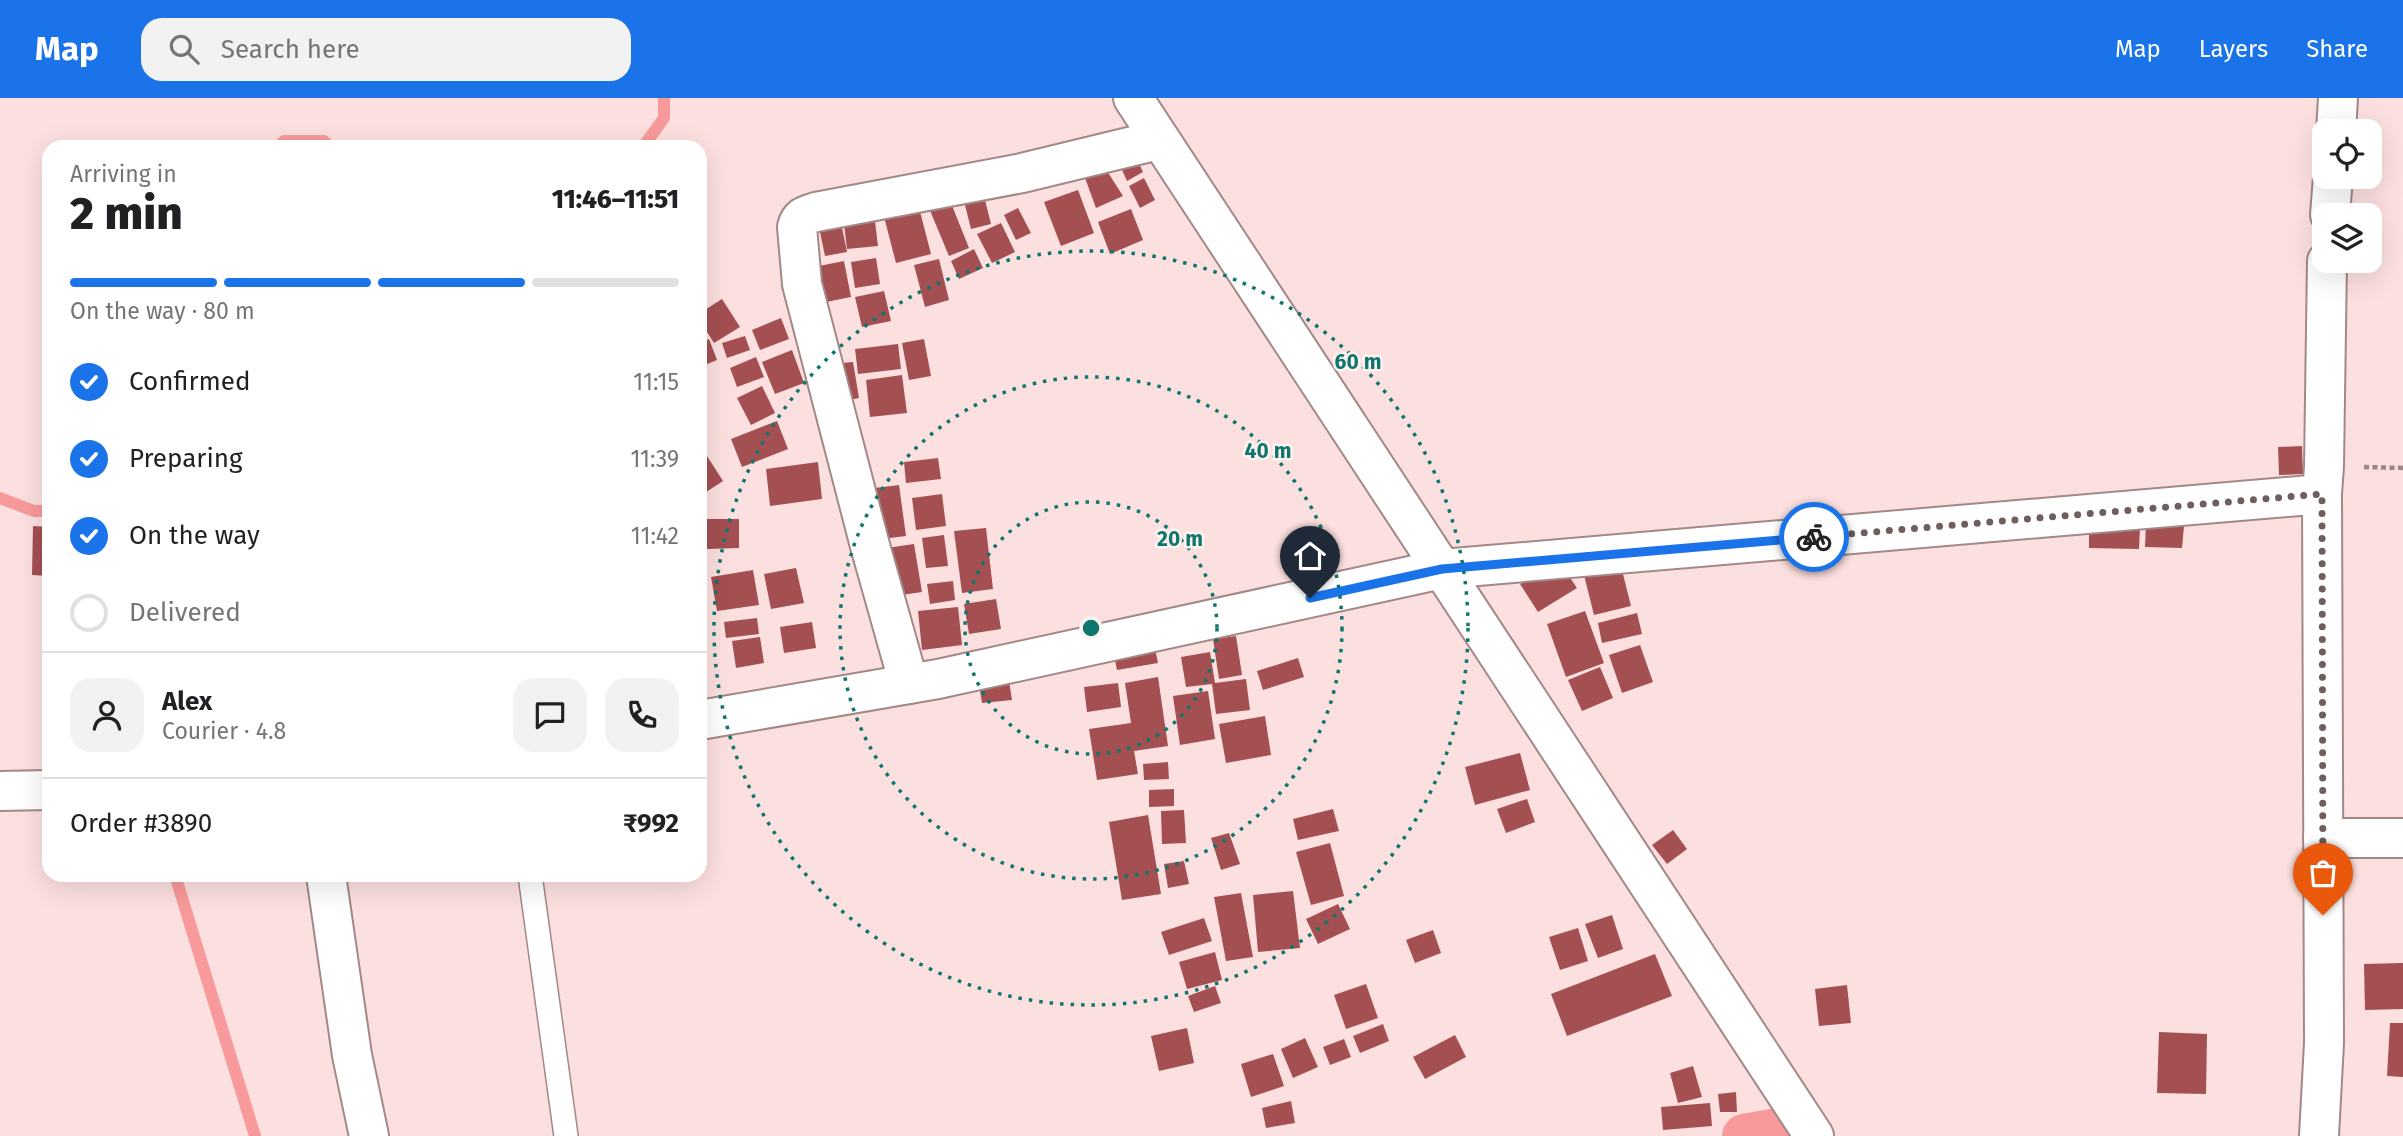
<!DOCTYPE html>
<meta charset="utf-8">
<style>
body{margin:0;font-family:"Fira Sans",sans-serif;background:#f2f2f2;color:#202124;height:100vh;display:flex;flex-direction:column;font-size:26px;white-space:nowrap}
*{box-sizing:border-box;margin:0}
p{font-size:23px;color:#757577}
.icon{flex:none;width:38px;height:38px;fill:none;stroke:currentColor;stroke-width:2;stroke-linecap:round;stroke-linejoin:round}
.map{position:relative;flex:1;overflow:hidden}
.panel{position:absolute;left:42px;top:42px;width:665px;height:742px;display:flex;flex-direction:column;background:#fff;border-radius:21px;box-shadow:0 7px 28px #0002}
.panel>*{flex:none}
.controls{position:absolute;left:2312px;top:21px;display:grid;gap:14px}
.controls a{display:grid;place-items:center;width:70px;height:70px;border-radius:14px;background:#fff;box-shadow:0 7px 28px #0002;font-size:35px}
.pin{position:absolute;display:grid;place-items:center;width:60px;height:60px;color:#fff;margin:-72px -30px;border-radius:50% 50% 50% 0;rotate:-45deg;box-shadow:0 0 7px #0007}
.pin .icon{rotate:45deg}
.courier{position:absolute;display:grid;place-items:center;width:70px;height:70px;margin:-35px;border:5px solid #1a73e8;border-radius:50%;background:#fff;color:#222;box-shadow:0 2px 9px #0007}
.head em{font-style:normal;font-weight:800}
.head div{display:flex;flex-direction:column-reverse}
.head{display:flex;align-items:center;justify-content:space-between;height:119px;padding:0 28px}
h1{font-size:46px;font-weight:800;line-height:52px}
.bar{display:grid;grid-template-columns:repeat(4,1fr);gap:10px 7px;align-content:center;height:84px;padding:0 28px}
.bar i{height:9px;border-radius:5px;background:#e0e0e0}
.bar .on{background:#1a73e8}
.bar p{grid-column:span 4}
.line{display:flex;align-items:center;gap:18px;padding:0 28px;border-top:2px solid #e0e0e0}
.line div{flex:1}
.round{display:grid;place-items:center;flex:none;width:74px;height:74px;border-radius:21px;background:#f2f2f2}
ol{padding:0 28px;list-style:none}
li{display:flex;align-items:center;gap:21px;height:77px}
li p{margin-inline-start:auto}
li .icon{padding:7px;border-radius:50%;background:#1a73e8;color:#fff;stroke-width:4}
li:last-child{color:#757577}
li i{width:38px;height:38px;border:4px solid #e0e0e0;border-radius:50%}
header{display:flex;align-items:center;gap:42px;box-sizing:border-box;height:98px;padding:0 35px;background:#1a73e8;color:#fff}
header strong{font-size:33px}
nav{display:flex;gap:38px;margin-inline-start:auto;font-size:24px}
.search{width:490px;height:63px;background:#f2f2f2;display:flex;align-items:center;gap:18px;box-sizing:border-box;padding:0 24px;border-radius:21px;color:#757577;font-size:26px}
.map>svg:first-child{display:block}
.lines{fill:none;stroke-linecap:round;stroke-linejoin:round}
.stream{stroke:#f89a9b;stroke-width:12}
.canal{stroke:#f89a9b;stroke-width:44}
.building{fill:#a44f52}
.service-casing{stroke:#a28887;stroke-width:26}
.minor-casing{stroke:#a28887;stroke-width:42}
.tertiary-casing{stroke:#a28887;stroke-width:42}
.path{stroke:#9b8787;stroke-width:4.5;stroke-dasharray:5 3.5;stroke-linecap:butt}
.service{stroke:#fff;stroke-width:23}
.minor{stroke:#fff;stroke-width:38}
.tertiary{stroke:#fff;stroke-width:38}
.done{stroke:#6e5e5e;stroke-width:7;stroke-dasharray:0 12.6}
.route{stroke:#1a73e8;stroke-width:9}
.ring{fill:none;stroke:#0f766e;stroke-width:3.5;stroke-dasharray:3.5 7}
.centre{fill:#0f766e;stroke:#fef2f1;stroke-width:3.5}
.ring-label{font-size:21px;text-anchor:middle;font-weight:bold;fill:#0f766e;stroke:#fef2f1;stroke-width:5;stroke-linejoin:round;paint-order:stroke}
</style>
<header>
<strong>Map</strong>
<div class="search"><svg class="icon" aria-label="search" viewBox="0 0 24 24"><circle cx="10" cy="10" r="6"/><path d="M15 15l6 6"/></svg>Search here</div>
<nav><a>Map</a><a>Layers</a><a>Share</a></nav>
</header>
<div class="map">
<svg width="2403" height="1038" viewBox="0 0 2403 1038">
<rect width="100%" height="100%" fill="#fce0df"/>
<g class="lines">
<g class="stream">
<polyline points="278,49 284,43 324,43 330,49"/>
<polyline points="643,49 664,20 664,0"/>
<polyline points="0,400 34,413 49,413"/>
<polyline points="175,777 255,1038"/>
</g>
<polyline class="canal" points="1744,1038 1795,1029"/>
</g>
<g class="building">
<polygon points="1134,55 1143,74 1127,83 1118,63"/>
<polygon points="1100,62 1123,98 1096,110 1081,69"/>
<polygon points="1144,80 1155,102 1140,110 1129,88"/>
<polygon points="981,86 991,126 971,131 961,91"/>
<polygon points="1078,92 1094,135 1061,148 1044,104"/>
<polygon points="947,95 969,150 949,158 926,103"/>
<polygon points="916,98 931,156 896,165 881,107"/>
<polygon points="873,107 878,148 847,151 842,110"/>
<polygon points="1018,110 1031,135 1016,142 1004,117"/>
<polygon points="1131,111 1143,142 1110,156 1098,124"/>
<polygon points="839,115 847,154 825,158 817,120"/>
<polygon points="1001,125 1015,154 992,165 977,136"/>
<polygon points="974,151 983,170 959,181 951,163"/>
<polygon points="876,160 880,186 855,190 851,164"/>
<polygon points="939,161 949,202 925,209 914,167"/>
<polygon points="844,163 851,199 821,205 814,169"/>
<polygon points="884,193 891,223 862,229 855,199"/>
<polygon points="722,201 740,229 714,245 700,223 700,215"/>
<polygon points="781,220 789,241 760,252 752,232"/>
<polygon points="745,238 750,252 727,260 722,245"/>
<polygon points="709,241 717,262 700,269 700,245"/>
<polygon points="924,241 931,278 909,282 902,245"/>
<polygon points="898,246 901,271 858,276 855,251"/>
<polygon points="792,252 804,285 775,296 762,264"/>
<polygon points="756,259 764,279 737,289 730,270"/>
<polygon points="853,264 859,300 839,304 832,266"/>
<polygon points="902,277 907,315 870,319 866,282"/>
<polygon points="762,288 775,315 751,327 737,300"/>
<polygon points="777,323 788,351 742,369 731,341"/>
<polygon points="2302,348 2303,376 2279,377 2278,349"/>
<polygon points="707,358 723,383 700,398 700,362"/>
<polygon points="938,360 941,381 906,385 904,364"/>
<polygon points="818,364 822,401 770,408 766,371"/>
<polygon points="899,387 906,438 874,442 867,391"/>
<polygon points="942,396 946,428 916,432 912,400"/>
<polygon points="707,421 739,421 739,450 707,451"/>
<polygon points="2146,426 2184,428 2182,450 2145,449"/>
<polygon points="33,428 49,429 49,478 32,477"/>
<polygon points="2089,428 2140,430 2139,451 2089,450"/>
<polygon points="986,430 993,491 962,495 954,433"/>
<polygon points="944,437 948,468 926,470 922,440"/>
<polygon points="914,446 922,494 888,499 880,451"/>
<polygon points="1559,463 1577,490 1538,514 1520,486"/>
<polygon points="1620,464 1631,508 1594,517 1583,473"/>
<polygon points="796,470 804,505 771,511 764,476"/>
<polygon points="753,472 759,507 717,513 711,479"/>
<polygon points="953,483 955,502 930,506 927,486"/>
<polygon points="996,501 1001,531 969,536 964,506"/>
<polygon points="958,509 962,547 922,552 918,513"/>
<polygon points="1585,513 1604,565 1566,579 1547,526"/>
<polygon points="1637,515 1642,536 1602,545 1598,525"/>
<polygon points="757,520 759,536 726,540 724,524"/>
<polygon points="812,524 816,550 784,555 780,529"/>
<polygon points="1236,538 1242,577 1219,581 1213,541"/>
<polygon points="760,539 764,565 736,570 732,543"/>
<polygon points="1153,540 1158,565 1117,572 1112,547"/>
<polygon points="1640,547 1653,584 1622,595 1609,557"/>
<polygon points="1210,554 1215,585 1246,581 1250,612 1216,616 1212,586 1186,589 1181,559"/>
<polygon points="1298,560 1304,579 1263,592 1257,573"/>
<polygon points="1600,569 1613,600 1582,613 1568,582"/>
<polygon points="1158,579 1168,648 1134,653 1138,676 1097,682 1089,631 1131,625 1125,585"/>
<polygon points="1009,583 1012,602 982,605 979,586"/>
<polygon points="1118,585 1121,609 1087,614 1084,589"/>
<polygon points="1208,593 1215,641 1180,647 1173,598"/>
<polygon points="1265,618 1271,657 1226,665 1219,626"/>
<polygon points="1520,655 1530,692 1475,707 1465,669"/>
<polygon points="1168,664 1169,681 1144,682 1143,666"/>
<polygon points="1174,691 1174,708 1149,709 1149,692"/>
<polygon points="1527,701 1535,724 1506,735 1497,711"/>
<polygon points="1333,711 1339,733 1298,742 1293,721"/>
<polygon points="1184,712 1186,745 1162,746 1161,713"/>
<polygon points="1148,717 1161,796 1122,802 1109,724"/>
<polygon points="1673,732 1687,751 1667,766 1652,747"/>
<polygon points="1229,735 1240,766 1221,772 1211,740"/>
<polygon points="1330,745 1344,798 1311,807 1296,754"/>
<polygon points="1184,763 1189,786 1168,790 1164,766"/>
<polygon points="1293,793 1300,850 1258,854 1253,797"/>
<polygon points="1241,795 1253,859 1226,863 1214,799"/>
<polygon points="1338,806 1350,831 1318,846 1306,821"/>
<polygon points="1612,817 1623,851 1598,860 1585,826"/>
<polygon points="1204,820 1212,843 1169,857 1161,834"/>
<polygon points="1578,830 1588,863 1560,872 1549,839"/>
<polygon points="1433,832 1441,855 1415,865 1406,842"/>
<polygon points="1215,854 1222,882 1187,891 1179,864"/>
<polygon points="1655,856 1672,898 1567,938 1551,896"/>
<polygon points="2403,865 2403,911 2365,912 2364,866"/>
<polygon points="1366,886 1378,920 1346,931 1334,897"/>
<polygon points="1847,887 1851,925 1819,928 1815,891"/>
<polygon points="1215,888 1221,905 1194,914 1188,898"/>
<polygon points="2390,925 2403,925 2403,979 2387,978"/>
<polygon points="1383,926 1389,943 1360,955 1353,938"/>
<polygon points="1187,930 1194,965 1159,973 1151,938"/>
<polygon points="2159,934 2207,936 2206,996 2157,995"/>
<polygon points="1455,937 1466,959 1425,981 1413,959"/>
<polygon points="1305,940 1318,969 1293,980 1281,951"/>
<polygon points="1344,941 1351,959 1330,967 1323,949"/>
<polygon points="1273,956 1284,988 1251,999 1241,966"/>
<polygon points="1693,968 1702,999 1678,1005 1670,975"/>
<polygon points="1736,994 1737,1014 1720,1014 1718,996"/>
<polygon points="1291,1003 1295,1025 1266,1030 1262,1010"/>
<polygon points="1710,1005 1712,1028 1663,1032 1661,1009"/>
</g>
<g class="lines">
<g class="service-casing">
<polyline id="service" points="530,777 566,1038"/>
</g>
<g class="minor-casing">
<g id="minor">
<path d="M909 586 869 444 802 186 797 129C800 118 806 117 816 114L1022 75 1158 42"/>
<polyline points="700,622 938,581 1442,471 2322,396"/>
<polyline points="0,693 49,692"/>
<polyline points="2323,740 2403,740"/>
<polyline points="326,777 352,957 369,1038"/>
</g>
</g>
<g class="tertiary-casing">
<g id="tertiary">
<polyline points="1133,0 1814,1038"/>
<polyline points="2336,33 2338,0"/>
<polyline points="2330,117 2333,79"/>
<polyline points="2319,1038 2324,945 2322,396 2324,368 2327,163"/>
</g>
</g>
<polyline class="path" points="2364,369 2403,370"/>
<use href="#service" class="service"/>
<use href="#minor" class="minor"/>
<use href="#tertiary" class="tertiary"/>
</g>
<g class="lines">
<polyline class="done" points="1814,439 2322,396 2323,817"/>
<polyline class="route" points="1310,500 1442,471 1814,439"/>
</g>
<g class="ring">
<circle cx="1091" cy="530" r="126"/>
<circle cx="1091" cy="530" r="251"/>
<circle cx="1091" cy="530" r="377"/>
</g>
<circle cx="1091" cy="530" r="10" class="centre"/>
<g class="ring-label">
<text x="1358" y="271">60 m</text>
<text x="1268" y="360">40 m</text>
<text x="1180" y="448">20 m</text>
</g>
</svg>
<div class="controls">
<a><svg class="icon" aria-label="locate" viewBox="0 0 24 24"><circle cx="12" cy="12" r="6"/><path d="M12 2v4M12 18v4M2 12h4M18 12h4"/></svg></a>
<a><svg class="icon" aria-label="layers" viewBox="0 0 24 24"><path d="M12 4l9 5-9 5-9-5zM3 14l9 5 9-5"/></svg></a>
</div>
<div class="pin" style="left:2323px;top:817px;background:#ea580c"><svg class="icon" aria-label="bag" viewBox="0 0 24 24"><path d="M5 8h14l-1 12H6zM9 8a3 3 0 0 1 6 0"/></svg></div>
<div class="pin" style="left:1310px;top:500px;background:#1f2937"><svg class="icon" aria-label="home" viewBox="0 0 24 24"><path d="M3 11l9-7 9 7M6 9v11h12V9"/></svg></div>
<div class="courier" style="left:1814px;top:439px"><svg class="icon" aria-label="bike" viewBox="0 0 24 24"><circle cx="6" cy="16" r="4"/><circle cx="18" cy="16" r="4"/><path d="M6 16l4-8h5l3 8M10 8l3 8H6M13 5h3"/></svg></div>
<section class="panel">
<div class="head"><div><h1>2 min</h1><p>Arriving in</p></div><em>11:46–11:51</em></div>
<div class="bar"><i class="on"></i><i class="on"></i><i class="on"></i><i></i><p>On the way · 80 m</p></div>
<ol>
<li><svg class="icon" aria-label="check" viewBox="0 0 24 24"><path d="M5 12l5 5 9-10"/></svg>Confirmed<p>11:15</p></li>
<li><svg class="icon" aria-label="check" viewBox="0 0 24 24"><path d="M5 12l5 5 9-10"/></svg>Preparing<p>11:39</p></li>
<li><svg class="icon" aria-label="check" viewBox="0 0 24 24"><path d="M5 12l5 5 9-10"/></svg>On the way<p>11:42</p></li>
<li><i></i>Delivered</li>
</ol>
<div class="line" style="height:126px"><a class="round"><svg class="icon" aria-label="person" viewBox="0 0 24 24"><circle cx="12" cy="8" r="4"/><path d="M4 21q1-7 8-7t8 7"/></svg></a><div><b>Alex</b><p>Courier · 4.8</p></div><a class="round"><svg class="icon" aria-label="chat" viewBox="0 0 24 24"><path d="M4 5h16v11H9l-5 4z"/></svg></a><a class="round"><svg class="icon" aria-label="phone" viewBox="0 0 24 24"><path d="M5 4h4l2 5-3 2q2 4 5 5l2-3 5 2v4C11 20 4 13 5 4z"/></svg></a></div>
<div class="line" style="height:91px"><div>Order #3890</div><b>₹992</b></div>
</section>
</div>
